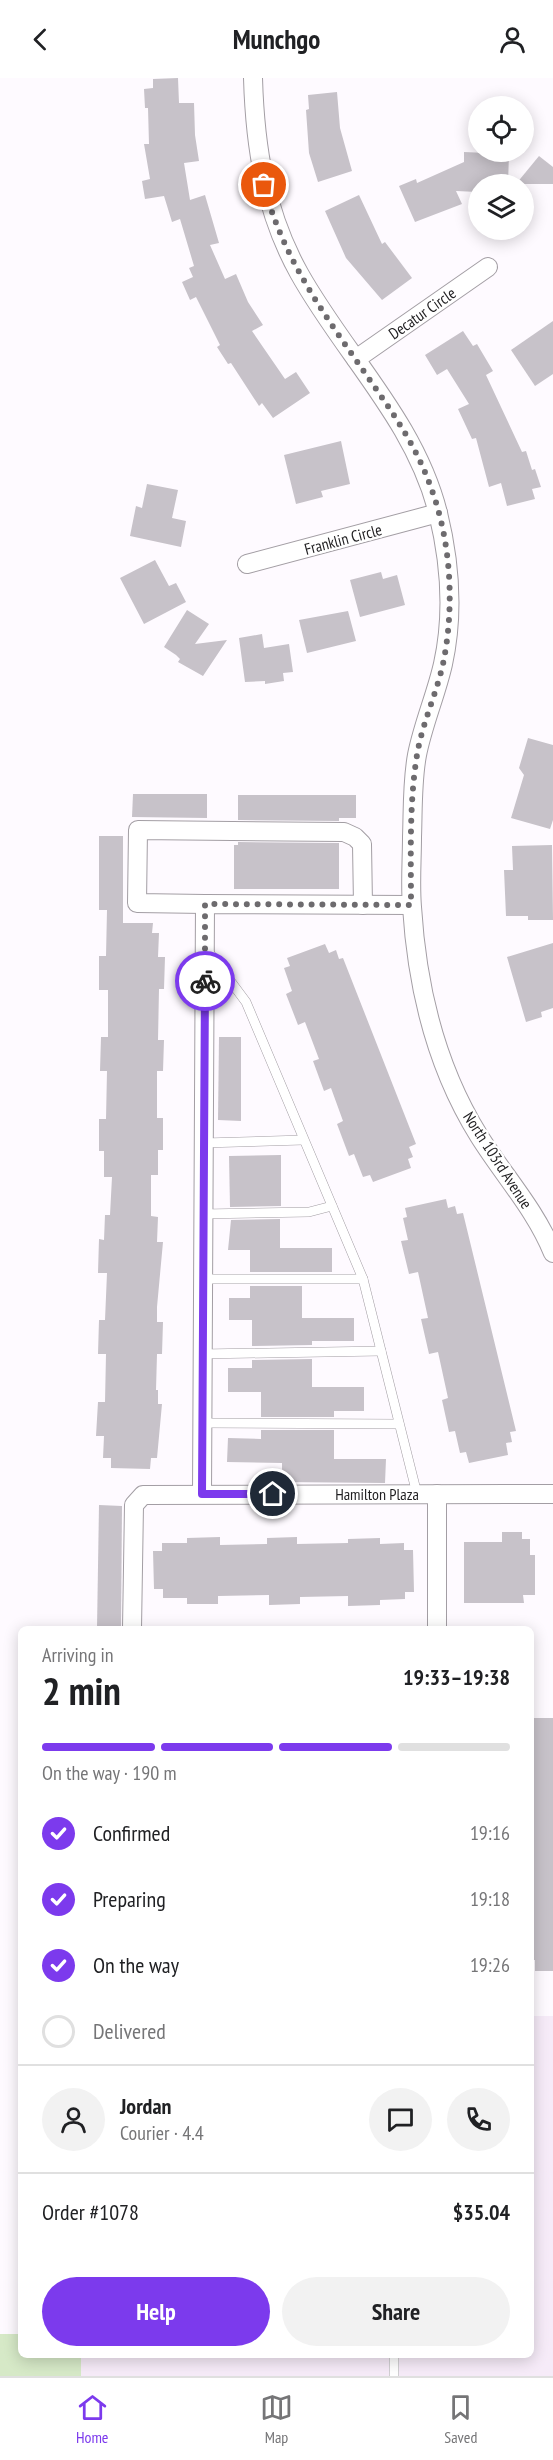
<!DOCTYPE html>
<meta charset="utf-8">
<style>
body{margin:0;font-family:"PT Sans Narrow",sans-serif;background:#f2f2f2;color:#202124;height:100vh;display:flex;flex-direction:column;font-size:22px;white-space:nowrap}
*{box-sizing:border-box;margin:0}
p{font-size:20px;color:#757577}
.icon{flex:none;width:33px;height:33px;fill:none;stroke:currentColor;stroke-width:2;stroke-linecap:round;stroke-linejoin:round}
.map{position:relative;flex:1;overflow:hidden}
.side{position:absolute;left:18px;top:1548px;width:516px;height:732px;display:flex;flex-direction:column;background:#fff;border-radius:9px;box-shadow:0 3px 15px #0003}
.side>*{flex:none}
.buttons{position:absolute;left:468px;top:18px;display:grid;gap:12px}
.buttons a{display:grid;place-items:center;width:66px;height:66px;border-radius:50%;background:#fff;box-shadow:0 3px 15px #0003;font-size:30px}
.pin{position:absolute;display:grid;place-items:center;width:51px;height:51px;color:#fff;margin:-26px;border:3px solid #fff;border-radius:50%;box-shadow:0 2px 6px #0007}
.courier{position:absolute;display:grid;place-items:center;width:60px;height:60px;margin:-30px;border:4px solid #7c3aed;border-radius:50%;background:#fff;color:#222;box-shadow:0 2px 8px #0007}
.overview em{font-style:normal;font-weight:700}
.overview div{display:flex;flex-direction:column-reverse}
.overview{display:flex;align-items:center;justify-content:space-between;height:102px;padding:0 24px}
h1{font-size:39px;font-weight:700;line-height:45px}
.bar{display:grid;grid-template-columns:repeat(4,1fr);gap:9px 6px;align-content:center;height:72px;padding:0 24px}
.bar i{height:8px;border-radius:4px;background:#e0e0e0}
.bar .current{background:#7c3aed}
.bar p{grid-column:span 4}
.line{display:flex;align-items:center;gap:15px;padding:0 24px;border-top:2px solid #e0e0e0}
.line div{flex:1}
.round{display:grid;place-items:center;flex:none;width:63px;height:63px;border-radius:32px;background:#f2f2f2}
ol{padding:0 24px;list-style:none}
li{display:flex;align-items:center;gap:18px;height:66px}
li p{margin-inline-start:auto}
li .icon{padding:6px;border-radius:50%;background:#7c3aed;color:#fff;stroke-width:4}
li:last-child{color:#757577}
li i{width:33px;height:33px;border:3px solid #e0e0e0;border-radius:50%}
.cta{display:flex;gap:12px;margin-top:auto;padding:12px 24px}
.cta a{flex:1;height:69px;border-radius:36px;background:#7c3aed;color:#fff;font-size:24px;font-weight:700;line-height:69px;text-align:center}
.cta a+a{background:#f2f2f2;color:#202124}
header{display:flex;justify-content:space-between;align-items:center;height:78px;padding:0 24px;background:#fff;font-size:27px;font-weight:700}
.tab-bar{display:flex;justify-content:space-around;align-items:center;height:84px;border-top:2px solid #e0e0e0;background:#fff;font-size:16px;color:#757577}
.tab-bar a{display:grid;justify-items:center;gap:3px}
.tab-bar .current{color:#7c3aed}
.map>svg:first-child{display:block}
.built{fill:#f6ebf8}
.grass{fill:#d6e9c7}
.building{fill:#c7c2c9}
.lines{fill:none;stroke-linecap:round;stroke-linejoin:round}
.service-casing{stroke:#a39ea4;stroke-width:10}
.minor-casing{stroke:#a39ea4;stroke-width:20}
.service{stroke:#fff;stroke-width:9}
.minor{stroke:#fff;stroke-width:18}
.done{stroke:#6d6b6e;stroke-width:6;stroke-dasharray:0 10.8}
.route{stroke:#7c3aed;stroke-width:8}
.labels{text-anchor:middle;stroke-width:4.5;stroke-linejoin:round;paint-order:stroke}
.street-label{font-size:16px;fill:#1f1e20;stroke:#fff}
</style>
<header><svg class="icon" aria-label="back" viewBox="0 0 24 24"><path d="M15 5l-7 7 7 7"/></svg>Munchgo<svg class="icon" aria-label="person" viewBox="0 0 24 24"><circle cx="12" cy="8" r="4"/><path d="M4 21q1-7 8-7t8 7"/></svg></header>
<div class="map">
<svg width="553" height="2298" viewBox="0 0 553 2298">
<rect width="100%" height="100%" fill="#fefaff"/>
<polygon class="built" points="531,1938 553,1938 553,2298 81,2298 81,2277 531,2277"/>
<polygon class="grass" points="0,2256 21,2256 21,2277 81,2277 81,2298 0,2298"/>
<g class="building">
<polygon points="178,0 179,25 194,25 195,57 199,83 184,85 190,122 205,117 219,165 210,167 225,201 236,196 248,224 263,247 252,253 285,301 296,294 310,315 273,340 262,325 259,328 231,285 228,286 217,269 220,267 196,219 190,222 182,204 193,199 189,190 194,188 180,141 172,144 164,118 145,121 142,103 150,101 144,66 149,66 148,30 145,30 144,11 153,10 153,1"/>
<polygon points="337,14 340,50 352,93 318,104 309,75 306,32 309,31 308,17"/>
<polygon points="464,74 509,76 508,106 478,106 478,114 456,113 462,126 415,144 399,108 416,101 417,105 464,84"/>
<polygon points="539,78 553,89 553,106 516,106"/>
<polygon points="359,117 382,166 385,164 412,200 382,222 346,180 325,133"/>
<polygon points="553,243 553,296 535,308 511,272"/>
<polygon points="463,253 473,268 477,266 493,293 486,297 522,374 526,373 532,392 535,391 541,409 532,411 535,421 507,428 501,405 489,409 476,360 472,361 458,331 469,326 447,291 437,297 425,277"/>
<polygon points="341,363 350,406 321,413 323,419 296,426 284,377"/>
<polygon points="147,406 178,412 172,440 186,443 181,469 130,458 136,428 142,430"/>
<polygon points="155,482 169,508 176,505 186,524 144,546 120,500"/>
<polygon points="381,494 383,501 397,497 405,527 360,539 350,502"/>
<polygon points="187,532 209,546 195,566 227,562 203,598 178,584 180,581 176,577 164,569"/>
<polygon points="348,533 356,563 307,575 299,542"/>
<polygon points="262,556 264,570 289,566 293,594 283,595 284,603 265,606 265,603 245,604 239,560"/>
<polygon points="528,660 553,667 553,742 550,751 511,740 524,697 519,690"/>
<polygon points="133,716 207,716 207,740 132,739"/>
<polygon points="238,717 356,717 356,740 339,740 339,743 238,742"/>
<polygon points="99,758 123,758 123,845 153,845 152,855 159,855 158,879 165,879 164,911 159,911 158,962 164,962 163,993 157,993 157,1040 163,1040 163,1072 158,1072 158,1097 151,1097 151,1138 158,1139 157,1164 163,1164 157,1229 157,1244 163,1244 162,1276 157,1276 156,1312 158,1312 158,1326 162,1326 157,1380 151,1380 150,1391 111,1390 111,1380 103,1380 104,1358 96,1358 98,1324 105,1324 106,1276 98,1276 99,1242 105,1242 107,1195 98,1195 99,1161 104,1162 105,1137 110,1137 112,1099 104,1099 104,1073 99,1073 99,1041 106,1041 107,993 100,993 101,959 108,959 108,912 99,912 99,878 106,878 107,832 99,832"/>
<polygon points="238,764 339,765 339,811 234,811 234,767 238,767"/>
<polygon points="552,767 553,842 528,842 528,838 506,838 504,792 513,792 512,768"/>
<polygon points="553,865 553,930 541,934 542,939 526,944 507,879"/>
<polygon points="325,866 329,875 336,872 339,881 343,880 416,1066 409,1069 413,1079 408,1081 411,1090 373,1104 370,1097 363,1099 354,1076 349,1078 337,1046 343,1043 331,1010 324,1013 313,983 319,981 305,944 298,947 286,916 292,913 284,890 290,888 287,880"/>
<polygon points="219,959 241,959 241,1043 218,1042"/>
<polygon points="281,1077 281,1128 230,1129 229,1078"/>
<polygon points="446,1121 448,1130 455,1128 457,1136 463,1135 516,1353 510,1354 512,1364 506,1365 508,1377 469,1385 466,1374 460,1375 455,1353 449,1354 442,1322 448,1320 438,1274 429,1276 421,1241 428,1240 418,1194 409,1196 401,1163 408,1162 403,1140 407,1139 405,1130"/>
<polygon points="280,1141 280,1170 332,1170 332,1194 250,1194 250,1172 228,1172 231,1142"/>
<polygon points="250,1208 302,1208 302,1240 354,1240 354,1263 312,1263 312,1267 252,1268 252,1242 229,1242 229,1220 250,1220"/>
<polygon points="312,1281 312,1309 364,1309 364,1333 334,1333 334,1339 261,1339 261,1314 228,1314 228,1290 252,1290 252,1282"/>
<polygon points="261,1352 334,1352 334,1381 386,1381 385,1405 282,1404 282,1385 227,1384 228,1360 261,1361"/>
<polygon points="99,1427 122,1428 121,1551 97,1551"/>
<polygon points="502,1454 522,1454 522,1461 530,1461 530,1477 535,1477 535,1517 523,1517 524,1525 464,1525 464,1464 502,1464"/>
<polygon points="220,1459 220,1467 267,1466 267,1460 297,1459 297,1466 348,1465 348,1461 380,1460 380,1466 404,1465 404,1472 413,1472 414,1514 405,1514 405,1521 380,1522 380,1527 348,1528 348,1518 300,1519 300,1526 269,1527 269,1517 218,1518 218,1526 187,1526 187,1520 163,1520 163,1511 154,1511 153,1473 162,1473 162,1465 187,1465 187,1460"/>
<polygon points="531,1640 553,1640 553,1893 535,1893 535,1882 531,1882"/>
</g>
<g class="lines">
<g class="service-casing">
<g id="service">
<polyline points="208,873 246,924 363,1201"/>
<polyline points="204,1065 303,1062"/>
<polyline points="203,1136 309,1134 332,1128"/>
<polyline points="203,1201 363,1201 417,1416"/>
<polyline points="202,1276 381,1273"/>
<polyline points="202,1345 399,1346"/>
<polyline points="394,2298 394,2277"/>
</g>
</g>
<g class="minor-casing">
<g id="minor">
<path d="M253 0C255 69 265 134 299 195 344 276 415 343 438 435 450 484 454 536 443 586 436 617 423 646 417 677 412 704 413 732 412 759 412 782 410 806 412 829 417 909 436 989 479 1058 504 1098 535 1131 553 1175"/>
<polyline points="356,281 488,189"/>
<polyline points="247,486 438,435"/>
<polyline points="205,826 137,825 138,752 344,754 355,759 362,766 363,827"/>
<polyline points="202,1416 205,826 411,827"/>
<polyline points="132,1551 134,1427 143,1417 553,1416"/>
<polyline points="437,1551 437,1416"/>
</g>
</g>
<use href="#service" class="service"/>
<use href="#minor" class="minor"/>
</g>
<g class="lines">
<path class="done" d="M205 903V826L411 827C411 778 409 726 417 677 422 646 436 617 443 586 455 528 451 462 430 407 413 360 384 323 356 282 318 228 280 172 264 107"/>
<polyline class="route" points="205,903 202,1416 273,1416"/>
</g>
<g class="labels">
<g class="street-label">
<text transform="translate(422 235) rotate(-35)" y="6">Decatur Circle</text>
<text transform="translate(343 461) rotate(-15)" y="6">Franklin Circle</text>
<text transform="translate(498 1082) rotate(57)" y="6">North 103rd Avenue</text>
<text x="377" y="1422">Hamilton Plaza</text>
</g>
</g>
</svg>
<div class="buttons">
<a><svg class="icon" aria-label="locate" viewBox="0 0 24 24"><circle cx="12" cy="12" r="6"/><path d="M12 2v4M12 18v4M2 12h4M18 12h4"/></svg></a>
<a><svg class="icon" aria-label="layers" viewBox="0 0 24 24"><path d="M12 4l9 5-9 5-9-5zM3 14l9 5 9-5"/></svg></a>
</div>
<div class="pin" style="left:264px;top:107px;background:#ea580c"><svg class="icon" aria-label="bag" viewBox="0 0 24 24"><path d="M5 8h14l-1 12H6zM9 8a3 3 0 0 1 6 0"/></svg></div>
<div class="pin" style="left:273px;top:1416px;background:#1f2937"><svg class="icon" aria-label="home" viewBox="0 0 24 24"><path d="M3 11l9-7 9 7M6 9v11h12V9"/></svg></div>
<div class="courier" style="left:205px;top:903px"><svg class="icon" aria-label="bike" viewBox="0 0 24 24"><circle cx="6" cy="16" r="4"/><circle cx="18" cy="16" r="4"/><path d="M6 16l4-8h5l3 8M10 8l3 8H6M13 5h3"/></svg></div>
<section class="side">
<div class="overview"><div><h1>2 min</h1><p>Arriving in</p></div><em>19:33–19:38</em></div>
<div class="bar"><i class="current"></i><i class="current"></i><i class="current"></i><i></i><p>On the way · 190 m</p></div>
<ol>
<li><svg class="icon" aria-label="check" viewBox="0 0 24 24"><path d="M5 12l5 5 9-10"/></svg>Confirmed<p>19:16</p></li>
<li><svg class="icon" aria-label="check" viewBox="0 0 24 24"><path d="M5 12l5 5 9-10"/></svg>Preparing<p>19:18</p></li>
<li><svg class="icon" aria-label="check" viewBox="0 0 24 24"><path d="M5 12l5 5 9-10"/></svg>On the way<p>19:26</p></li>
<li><i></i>Delivered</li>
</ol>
<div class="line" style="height:108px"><a class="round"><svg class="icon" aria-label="person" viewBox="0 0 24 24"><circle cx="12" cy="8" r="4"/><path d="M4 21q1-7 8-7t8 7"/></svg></a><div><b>Jordan</b><p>Courier · 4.4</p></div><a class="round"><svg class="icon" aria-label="chat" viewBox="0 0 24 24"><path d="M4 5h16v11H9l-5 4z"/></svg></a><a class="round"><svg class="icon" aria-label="phone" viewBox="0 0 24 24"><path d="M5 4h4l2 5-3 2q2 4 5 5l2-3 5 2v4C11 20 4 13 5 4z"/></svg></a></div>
<div class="line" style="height:78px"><div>Order #1078</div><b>$35.04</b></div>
<div class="cta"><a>Help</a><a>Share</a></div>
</section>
</div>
<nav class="tab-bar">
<a class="current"><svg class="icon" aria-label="home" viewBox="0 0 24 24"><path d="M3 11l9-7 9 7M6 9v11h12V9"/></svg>Home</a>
<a><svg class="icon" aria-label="map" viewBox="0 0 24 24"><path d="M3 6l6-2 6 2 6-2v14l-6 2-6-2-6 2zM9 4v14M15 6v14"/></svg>Map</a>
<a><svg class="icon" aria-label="saved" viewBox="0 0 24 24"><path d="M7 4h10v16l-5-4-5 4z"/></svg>Saved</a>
</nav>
